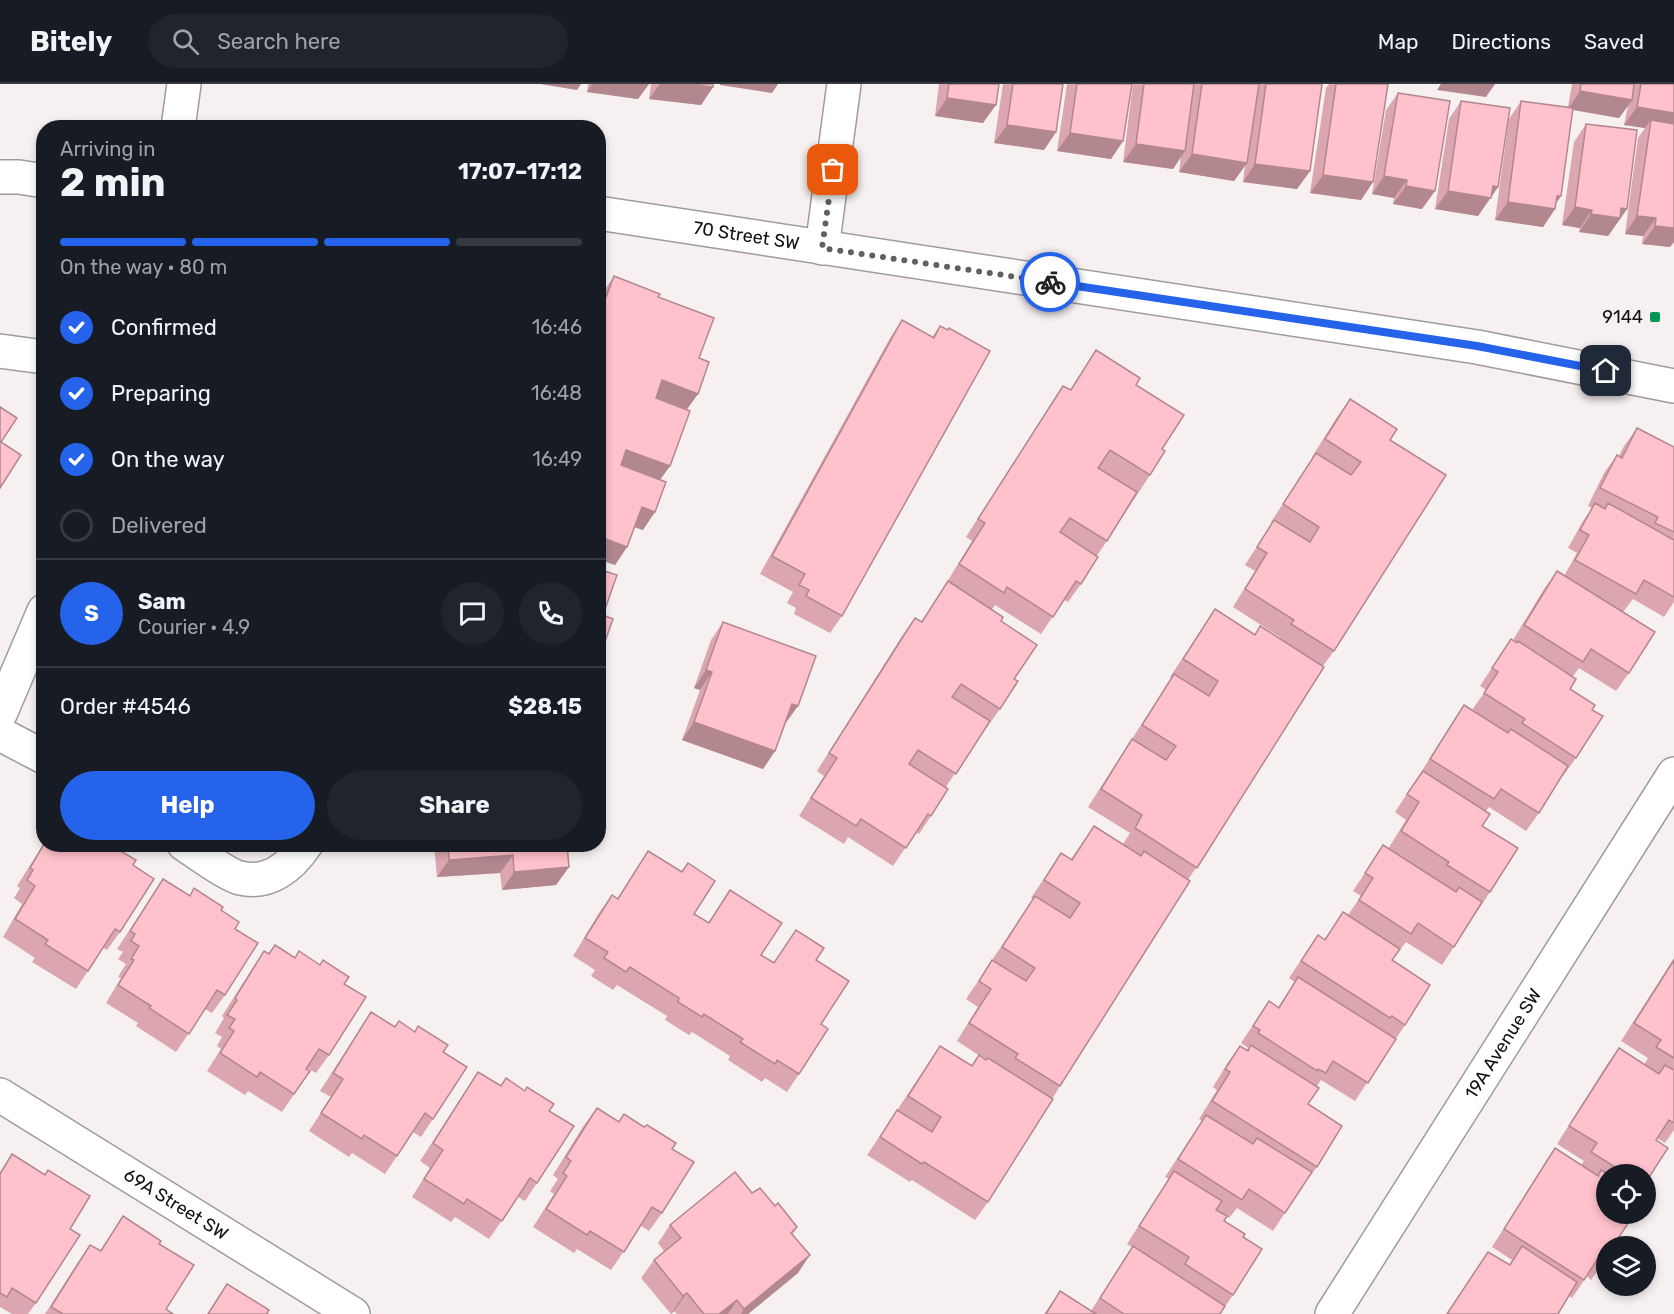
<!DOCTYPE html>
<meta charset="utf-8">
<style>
body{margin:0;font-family:Rubik,sans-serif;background:#20242c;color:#f1f3f6;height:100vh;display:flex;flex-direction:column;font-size:22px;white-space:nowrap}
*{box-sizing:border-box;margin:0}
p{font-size:20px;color:#9ea1a6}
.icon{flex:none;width:33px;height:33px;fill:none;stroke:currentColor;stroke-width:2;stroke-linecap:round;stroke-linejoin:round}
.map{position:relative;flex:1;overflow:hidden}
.panel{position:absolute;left:36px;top:36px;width:570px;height:732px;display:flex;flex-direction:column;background:#171b24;border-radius:24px;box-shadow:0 3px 9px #0003}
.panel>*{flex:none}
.fabs{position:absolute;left:1596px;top:1080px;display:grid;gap:12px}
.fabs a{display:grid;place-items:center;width:60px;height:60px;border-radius:50%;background:#171b24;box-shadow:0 3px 9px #0003;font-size:30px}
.pin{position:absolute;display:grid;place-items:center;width:51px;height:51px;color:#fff;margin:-26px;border-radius:12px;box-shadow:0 3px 9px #0006}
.courier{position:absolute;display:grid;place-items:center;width:60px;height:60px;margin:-30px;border:4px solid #2563eb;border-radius:50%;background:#fff;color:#222;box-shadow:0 2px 8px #0007}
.overview em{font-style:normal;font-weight:700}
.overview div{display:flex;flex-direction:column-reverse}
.overview{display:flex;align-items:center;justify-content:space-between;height:102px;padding:0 24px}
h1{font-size:39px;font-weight:700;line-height:45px}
.bar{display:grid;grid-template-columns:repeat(4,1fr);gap:9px 6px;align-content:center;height:72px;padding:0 24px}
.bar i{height:8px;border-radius:4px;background:#363941}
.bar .current{background:#2563eb}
.bar p{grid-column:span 4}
.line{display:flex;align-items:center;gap:15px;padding:0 24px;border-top:2px solid #363941}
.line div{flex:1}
.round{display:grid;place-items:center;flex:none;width:63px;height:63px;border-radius:32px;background:#20242c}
ol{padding:0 24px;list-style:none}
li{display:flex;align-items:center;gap:18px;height:66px}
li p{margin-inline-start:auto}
li .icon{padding:6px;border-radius:50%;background:#2563eb;color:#fff;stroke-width:4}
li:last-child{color:#9ea1a6}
li i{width:33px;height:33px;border:3px solid #363941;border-radius:50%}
.primary-button{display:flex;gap:12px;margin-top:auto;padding:12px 24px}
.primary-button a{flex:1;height:69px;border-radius:36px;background:#2563eb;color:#fff;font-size:24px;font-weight:700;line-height:69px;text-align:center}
.primary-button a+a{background:#20242c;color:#f1f3f6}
header{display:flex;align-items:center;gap:36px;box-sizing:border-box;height:84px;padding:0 30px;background:#171b24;border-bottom:2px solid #363941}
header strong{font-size:28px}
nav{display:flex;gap:33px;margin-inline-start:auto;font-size:21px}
.search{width:420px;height:54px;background:#20242c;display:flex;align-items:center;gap:15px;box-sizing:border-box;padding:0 21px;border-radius:33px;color:#9ea1a6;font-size:22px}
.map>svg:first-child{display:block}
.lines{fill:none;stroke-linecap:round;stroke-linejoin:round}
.minor-casing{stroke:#a19b9c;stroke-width:36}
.minor{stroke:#fff;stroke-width:33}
.wall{fill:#dba6af}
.shaded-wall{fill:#b2878e}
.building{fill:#ffc1cb;stroke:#b2878e;stroke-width:1.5}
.done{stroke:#635f5f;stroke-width:6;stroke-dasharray:0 10.8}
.route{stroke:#2563eb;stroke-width:8}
.poi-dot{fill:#009759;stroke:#f7f0f1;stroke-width:2}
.labels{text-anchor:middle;stroke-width:6;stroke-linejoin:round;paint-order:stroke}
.street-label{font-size:18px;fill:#131111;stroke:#f7f0f1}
.poi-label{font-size:18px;fill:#131111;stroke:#f7f0f1;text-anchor:end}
</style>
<header>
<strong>Bitely</strong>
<div class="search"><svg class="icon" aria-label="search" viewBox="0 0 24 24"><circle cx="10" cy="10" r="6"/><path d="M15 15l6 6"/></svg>Search here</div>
<nav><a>Map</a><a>Directions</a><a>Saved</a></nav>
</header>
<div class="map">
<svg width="1674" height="1230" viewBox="0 0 1674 1230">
<rect width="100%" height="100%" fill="#f7f0f1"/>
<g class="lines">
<g class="minor-casing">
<g id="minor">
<polyline points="178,44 184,0"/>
<polyline points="0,93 19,93 44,97"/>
<path id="s1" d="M598 129 1477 263 1674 302"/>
<polyline points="822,164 844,0"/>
<polyline points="0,267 44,273"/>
<polyline points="0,630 44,527"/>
<polyline points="0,650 44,673"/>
<path d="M184 760C196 768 229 792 240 794 268 801 291 783 306 760"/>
<path id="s2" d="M0 1011 353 1230"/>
<path id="s3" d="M1332 1230 1674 690"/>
</g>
</g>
<use href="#minor" class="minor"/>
</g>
<g class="wall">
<polygon points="588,0 649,0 638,15 587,8"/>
<polygon points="651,0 713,0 713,3 701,21 649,15"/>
<polygon points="939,0 999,0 983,39 935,32"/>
<polygon points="1003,0 1063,0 1056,48 1044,66 994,59"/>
<polygon points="1067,0 1132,0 1123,57 1111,75 1057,67"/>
<polygon points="1133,0 1322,0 1310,87 1297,105 1243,98 1245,81 1234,97 1179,88 1181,72 1173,85 1123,78"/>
<polygon points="1329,0 1388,0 1373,98 1361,116 1310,109 1326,4"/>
<polygon points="1572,0 1674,0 1674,158 1670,163 1642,160 1643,152 1625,150 1638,54 1645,44 1624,41 1628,22 1619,34 1573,26 1555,125 1543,143 1495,136 1509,35 1521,17 1568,23"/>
<polygon points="1398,9 1422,125 1393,120 1394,114 1372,110 1386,26"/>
<polygon points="1461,17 1498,103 1478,132 1435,125 1449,35"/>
<polygon points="1586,40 1627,125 1608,152 1579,148 1580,144 1562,141 1574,58"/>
<polygon points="614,192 658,213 699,274 687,326 670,382 660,395 643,446 634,443 627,463 615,481 598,475 598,219 602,210"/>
<polygon points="902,236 932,253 940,242 842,532 830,549 794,530 796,524 787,519 793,508 760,490 890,254"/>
<polygon points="1096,266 1136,301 1162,365 1150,391 1097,472 1081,500 1068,518 1064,516 1041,550 995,521 992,525 1001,537 1014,595 1000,625 987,643 986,642 946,703 931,732 919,750 916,748 893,782 848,753 844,760 799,732 824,692 817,687 902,552 915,534 921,538 947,498 972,457 966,453 1051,320 1063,302 1070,306"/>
<polygon points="1350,315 1390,356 1334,567 1323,582 1188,796 988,1118 975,1136 912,1096 910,1098 867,1071 940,962 971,982 979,971 986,976 957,957 978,923 966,915 1033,815 1031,814 1061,769 1071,775 1094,742 1123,760 1130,749 1088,723 1120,673 1172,594 1170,593 1215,525 1255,550 1260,542 1280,555 1281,554 1233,523 1255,487 1245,481 1272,439 1271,438 1313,374 1312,373 1337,333"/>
<polygon points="1637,344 1674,363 1674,518 1664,533 1633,515 1623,528 1629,589 1616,607 1579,584 1573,592 1570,605 1592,626 1576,674 1563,692 1562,691 1539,729 1526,747 1489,723 1486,727 1482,742 1490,808 1442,881 1406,858 1392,876 1405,941 1355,1017 1321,996 1317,1002 1308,1020 1317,1083 1304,1100 1273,1147 1237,1124 1229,1134 1216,1126 1224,1137 1243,1153 1233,1211 1220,1230 1044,1230 1060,1207 1091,1227 1132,1163 1127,1160 1169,1095 1165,1093 1202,1037 1199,1035 1217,1006 1213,1003 1227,980 1240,962 1246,966 1248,964 1241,959 1269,917 1278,923 1295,898 1289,894 1318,851 1324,856 1343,828 1348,831 1361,812 1353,807 1383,761 1388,765 1406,736 1395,728 1418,693 1452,639 1464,621 1472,626 1486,606 1480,602 1511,555 1513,556 1544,505 1557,487 1564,492 1577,469 1568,464 1583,437 1592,424 1588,422 1604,389 1617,371 1619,372 1624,362"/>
<polygon points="723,538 785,640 775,667 763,685 682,656 700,606 694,604 711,556"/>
<polygon points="44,759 44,760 120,760 117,765 133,781 120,848 107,866 103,864 76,905 32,878 35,874 3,853 22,820 14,814 20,804 17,802"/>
<polygon points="434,760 567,760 569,783 556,801 502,806 500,789 437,793"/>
<polygon points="648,767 682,788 688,779 694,830 708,839 730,806 761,871 774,878 796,846 816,876 821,940 799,990 787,1008 765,994 762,998 728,976 730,972 692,948 689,951 665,936 667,932 617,901 613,906 591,892 595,886 573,872 599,829 612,811 617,815"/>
<polygon points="163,795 189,811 221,826 235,845 225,911 212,929 205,925 176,968 136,942 138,939 106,919 121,894 118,893 126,880 118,875 123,868 117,865"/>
<polygon points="275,861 295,874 344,900 329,971 316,989 307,984 306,985 310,987 282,1028 248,1007 245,1011 207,987 221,965 217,962 222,953 215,949 224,934 222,932 252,885 264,867 268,870"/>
<polygon points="1674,874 1674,1046 1665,1059 1657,1054 1646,1090 1606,1090 1623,1134 1604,1178 1591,1196 1587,1192 1572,1214 1569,1212 1558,1230 1446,1230 1488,1168 1509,1181 1512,1176 1492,1163 1543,1082 1555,1064 1581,1081 1584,1077 1557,1060 1606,982 1619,964 1644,981 1648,974 1621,957"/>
<polygon points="371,928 395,943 443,968 433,1035 421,1053 413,1048 385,1090 352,1069 349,1073 309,1047 331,1013 320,1007"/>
<polygon points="478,988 501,1001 549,1027 537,1099 525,1117 518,1113 489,1155 455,1133 451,1138 412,1113 430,1084 420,1077"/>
<polygon points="597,1024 618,1038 624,1030 672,1065 662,1129 649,1147 641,1142 611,1186 577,1165 574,1169 533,1143 554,1110 550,1107 558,1095 553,1091 584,1041"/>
<polygon points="12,1070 70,1145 36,1219 28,1230 12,1230 0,1223 0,1088"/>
<polygon points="752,1109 775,1122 797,1143 793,1150 798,1189 748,1230 677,1230 674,1227 671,1230 641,1194 654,1176 664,1167 658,1159 670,1141"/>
<polygon points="123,1132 159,1160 166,1225 173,1230 45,1230 78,1178 90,1161 100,1167"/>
<polygon points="227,1200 267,1229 268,1230 207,1230"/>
</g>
<g class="shaded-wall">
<polygon points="540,0 581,0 577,6"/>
<polygon points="592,0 649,0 638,15 587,8"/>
<polygon points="660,0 685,0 713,3 701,21 649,15"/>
<polygon points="720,0 778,0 772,9 720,1"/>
<polygon points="1441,0 1495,0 1486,13 1437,6"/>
<polygon points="1580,7 1632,16 1619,34 1568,25"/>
<polygon points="947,14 996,21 983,39 935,32"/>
<polygon points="1637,23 1674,29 1674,49 1651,36 1645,44 1624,41"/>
<polygon points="1007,41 1056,48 1044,66 994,59"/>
<polygon points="1070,49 1123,57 1111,75 1057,67"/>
<polygon points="1136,60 1185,67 1173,85 1123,78"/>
<polygon points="1192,70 1247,79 1234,97 1179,88"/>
<polygon points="1255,80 1310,87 1297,105 1243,98"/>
<polygon points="1323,91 1373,98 1361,116 1310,109"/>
<polygon points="1384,92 1407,96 1394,114 1372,110"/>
<polygon points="1406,102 1435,107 1422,125 1393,120"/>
<polygon points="1493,102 1498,103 1478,132 1435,125 1448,107"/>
<polygon points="1557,112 1561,112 1553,124 1555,125 1543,143 1495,136 1508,118"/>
<polygon points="1575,123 1592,126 1580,144 1562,141"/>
<polygon points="1621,124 1627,125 1608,152 1579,148 1591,130"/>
<polygon points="1637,132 1656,134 1643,152 1625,150"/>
<polygon points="1655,142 1674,144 1674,158 1670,163 1642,160"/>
<polygon points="662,296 698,310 685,328 650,314"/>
<polygon points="626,366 670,382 657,400 614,384"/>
<polygon points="642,423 655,428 643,446 629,441"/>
<polygon points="598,452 627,463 615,481 598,475"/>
<polygon points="706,586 712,588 700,606 694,604"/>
<polygon points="792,620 798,622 785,640 779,638"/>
<polygon points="694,638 775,667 763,685 682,656"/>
<polygon points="513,771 500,789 437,793 449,776"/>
<polygon points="569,783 556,801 502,806 514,788"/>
<polygon points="810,1171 798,1189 748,1230 741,1230 744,1225"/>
<polygon points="687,1209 674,1227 671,1230 683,1212"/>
<polygon points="737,1216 728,1230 719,1230"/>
</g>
<g class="building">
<polygon points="685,0 713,0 713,3"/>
<polygon points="949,0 999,0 996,21 947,14"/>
<polygon points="1013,0 1063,0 1056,48 1007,41"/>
<polygon points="1077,0 1132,0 1123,57 1070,49"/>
<polygon points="1144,0 1194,0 1185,67 1136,60"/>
<polygon points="1202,0 1259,0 1247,79 1192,70"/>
<polygon points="1266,0 1322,0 1310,87 1255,80"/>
<polygon points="1336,0 1388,0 1373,98 1323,91"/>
<polygon points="1581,0 1634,0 1632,16 1580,7"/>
<polygon points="1641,0 1674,0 1674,29 1637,23"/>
<polygon points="1398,9 1450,17 1435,107 1406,102 1407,96 1384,92"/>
<polygon points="1461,17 1510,24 1498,103 1493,102 1491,114 1448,107"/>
<polygon points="1521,17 1573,24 1561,112 1557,112 1555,125 1508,118"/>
<polygon points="1651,36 1674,40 1674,144 1655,142 1656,134 1637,132"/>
<polygon points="1586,40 1637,46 1627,125 1621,124 1620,134 1591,130 1592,126 1575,123"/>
<polygon points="614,192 660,210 658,213 714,234 699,274 709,278 698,310 662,296 656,314 690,327 670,382 626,366 621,381 666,398 655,428 642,423 627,463 598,452 598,234"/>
<polygon points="902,236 934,254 940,242 948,246 949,244 990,267 842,532 806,512 809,506 799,501 805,490 772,472"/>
<polygon points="1096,266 1140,294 1136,301 1184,331 1162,365 1165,367 1150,391 1110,366 1098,384 1137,408 1107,457 1070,434 1060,448 1098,473 1081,500 1076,497 1053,533 1007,503 1004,509 959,480 985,439 978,435 1063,302 1071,306"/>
<polygon points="1350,315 1397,345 1390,356 1446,391 1334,567 1291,540 1294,536 1245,505 1267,469 1257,463 1274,436 1310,458 1319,443 1283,420 1316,369 1351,391 1361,378 1325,355"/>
<polygon points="0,323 17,334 1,358 21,371 0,404"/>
<polygon points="1637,344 1674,363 1674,448 1655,439 1658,433 1600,404 1617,371 1622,374"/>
<polygon points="1595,419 1605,425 1608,419 1674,456 1674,513 1644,496 1636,510 1575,476 1589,451 1580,446"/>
<polygon points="598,485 617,491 603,531 613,535 602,566 598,564"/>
<polygon points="1557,487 1655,548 1629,589 1591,565 1583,578 1524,541"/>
<polygon points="948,497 1003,533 1001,537 1037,561 1014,595 1018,597 1000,625 961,600 952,613 990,637 956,690 918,666 909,680 948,705 931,732 928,730 906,764 861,735 856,742 811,714 837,674 829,669 915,534 922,538"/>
<polygon points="1215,525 1255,551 1260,542 1324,583 1197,784 1135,744 1142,731 1101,705 1132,655 1166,676 1176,662 1142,641 1174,590 1209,612 1218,597 1183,575"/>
<polygon points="723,538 816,572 798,622 792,620 775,667 694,638 712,588 706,586"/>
<polygon points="1511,555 1517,559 1518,557 1576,595 1570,605 1595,621 1592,626 1603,632 1576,674 1522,639 1525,635 1484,609 1498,588 1492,584"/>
<polygon points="1464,621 1508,649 1511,645 1568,682 1539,729 1501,705 1494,715 1430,675"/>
<polygon points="1423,687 1490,730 1482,742 1518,764 1490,808 1447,781 1449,778 1401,747 1419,718 1407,710"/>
<polygon points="1094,742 1141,772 1144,767 1190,797 1060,1002 1015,974 1018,970 969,939 991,905 979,897 992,876 1026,897 1035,884 1002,863 1035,812 1070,834 1080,819 1044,796 1061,769 1072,776"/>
<polygon points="44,760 120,760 117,765 136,776 133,781 154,795 120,848 115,845 88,887 45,860 48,856 15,835 35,802 27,796 33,786 30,784"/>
<polygon points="448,760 567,760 569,783 514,788 513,771 449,776"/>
<polygon points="1383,761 1456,808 1459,803 1482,818 1454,863 1418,839 1411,850 1359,816 1373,794 1365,789"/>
<polygon points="648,767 682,788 688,779 715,797 694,830 709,839 730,806 782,839 761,871 774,879 796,846 824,864 816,876 849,897 821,940 828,945 799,990 777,976 775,980 740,958 743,955 704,930 702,933 678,918 679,914 630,883 626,888 604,874 608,868 585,854 612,811 618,815"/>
<polygon points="163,795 190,812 194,804 223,823 221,826 239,838 235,845 258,859 225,911 217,906 189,950 149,924 151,922 118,901 134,876 131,875 139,862 131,857 135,850 130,847"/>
<polygon points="1343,828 1400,865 1392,876 1430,901 1405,941 1392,932 1390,934 1301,877 1318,851 1325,856"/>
<polygon points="275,861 295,874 299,867 320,881 323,876 349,893 344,900 366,913 329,971 319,965 306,985 310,987 294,1010 260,988 257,993 220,969 234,947 229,944 235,935 227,931 237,916 235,914 264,867 269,870"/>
<polygon points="1674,876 1674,974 1656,963 1661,956 1634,939"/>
<polygon points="1298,893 1396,955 1368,999 1333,977 1326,989 1318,985 1317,987 1258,949 1260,946 1253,942 1269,917 1279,924"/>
<polygon points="371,928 395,943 399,937 415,948 418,942 448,961 443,968 467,983 433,1035 425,1029 397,1072 364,1051 362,1055 321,1029 343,995 333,989"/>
<polygon points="1251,961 1319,1004 1308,1020 1342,1042 1317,1083 1212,1017 1230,988 1225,985 1240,962 1248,967"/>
<polygon points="940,962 972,982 979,971 986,976 988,974 1053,1015 988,1118 924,1078 922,1080 880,1053 897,1026 932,1048 941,1033 908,1012"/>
<polygon points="1619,964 1659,990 1665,981 1674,986 1674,1039 1669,1036 1656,1056 1668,1064 1646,1098 1646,1090 1626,1090 1591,1068 1597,1059 1569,1042"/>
<polygon points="478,988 501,1002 506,994 525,1007 527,1003 554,1020 549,1027 574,1042 537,1099 530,1094 502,1137 467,1115 464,1120 424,1095 443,1066 433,1059"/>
<polygon points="597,1024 619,1038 624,1030 644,1043 647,1041 676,1059 672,1065 694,1078 662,1129 652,1123 624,1168 590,1147 587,1151 546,1125 567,1092 563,1089 571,1077 566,1073"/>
<polygon points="1206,1031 1253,1060 1257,1054 1312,1088 1285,1129 1249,1105 1242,1116 1178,1075"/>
<polygon points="1555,1064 1598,1092 1601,1086 1608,1090 1606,1090 1606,1130 1626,1130 1623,1134 1629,1138 1613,1162 1606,1162 1606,1174 1604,1178 1598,1174 1584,1196 1504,1145"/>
<polygon points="12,1070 45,1091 48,1086 90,1112 70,1145 80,1151 36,1219 12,1204 7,1213 0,1209 0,1090"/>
<polygon points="1174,1087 1222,1117 1216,1126 1227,1132 1224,1137 1245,1150 1243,1153 1262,1165 1233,1211 1185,1180 1189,1173 1139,1142"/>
<polygon points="735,1088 752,1109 760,1104 775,1122 778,1119 797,1143 791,1149 810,1171 744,1225 737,1216 719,1230 704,1230 687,1209 683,1212 654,1176 681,1154 670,1141"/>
<polygon points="123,1132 161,1157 159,1160 194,1181 166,1225 173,1230 63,1230 51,1223 90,1161 101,1167"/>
<polygon points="1133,1162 1225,1222 1220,1230 1124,1230 1100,1214"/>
<polygon points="1522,1162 1577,1198 1558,1230 1447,1230 1488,1168 1510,1181"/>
<polygon points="227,1200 269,1226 267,1229 268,1230 208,1230"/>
<polygon points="1060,1207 1096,1230 1046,1230"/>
</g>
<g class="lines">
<polyline class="done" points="833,86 822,164 1050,198"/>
<polyline class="route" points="1050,198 1477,262 1606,287"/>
</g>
<rect class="poi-dot" x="1649" y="227" width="12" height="12" rx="3"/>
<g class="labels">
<g class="street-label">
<text dy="6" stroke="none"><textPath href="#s1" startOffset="150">70 Street SW</textPath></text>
<text dy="6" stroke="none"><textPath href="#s3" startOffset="320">19A Avenue SW</textPath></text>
<text dy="6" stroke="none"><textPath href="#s2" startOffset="207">69A Street SW</textPath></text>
</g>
<g class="poi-label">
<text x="1643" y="239">9144</text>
</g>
</g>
</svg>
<div class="fabs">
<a><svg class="icon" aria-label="locate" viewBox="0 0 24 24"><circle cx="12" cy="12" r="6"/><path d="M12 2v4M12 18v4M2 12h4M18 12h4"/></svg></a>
<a><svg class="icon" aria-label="layers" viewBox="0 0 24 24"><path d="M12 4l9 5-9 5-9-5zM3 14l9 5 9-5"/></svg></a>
</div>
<div class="pin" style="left:833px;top:86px;background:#ea580c"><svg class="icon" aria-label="bag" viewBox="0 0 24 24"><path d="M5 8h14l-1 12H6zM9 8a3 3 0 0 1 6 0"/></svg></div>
<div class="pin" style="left:1606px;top:287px;background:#1f2937"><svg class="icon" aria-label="home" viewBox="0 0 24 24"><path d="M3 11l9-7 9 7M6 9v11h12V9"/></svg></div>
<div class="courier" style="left:1050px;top:198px"><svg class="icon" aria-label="bike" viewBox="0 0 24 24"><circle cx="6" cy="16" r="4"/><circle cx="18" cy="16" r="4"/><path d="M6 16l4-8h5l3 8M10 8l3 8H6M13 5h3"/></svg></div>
<section class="panel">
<div class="overview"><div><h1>2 min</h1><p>Arriving in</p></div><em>17:07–17:12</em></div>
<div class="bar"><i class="current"></i><i class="current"></i><i class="current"></i><i></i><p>On the way · 80 m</p></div>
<ol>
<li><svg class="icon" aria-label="check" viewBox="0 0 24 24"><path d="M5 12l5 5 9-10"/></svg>Confirmed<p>16:46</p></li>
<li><svg class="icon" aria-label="check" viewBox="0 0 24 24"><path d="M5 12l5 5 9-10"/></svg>Preparing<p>16:48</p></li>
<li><svg class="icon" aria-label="check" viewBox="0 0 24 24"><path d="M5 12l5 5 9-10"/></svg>On the way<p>16:49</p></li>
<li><i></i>Delivered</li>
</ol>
<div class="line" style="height:108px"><b class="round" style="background:#2563eb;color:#fff">S</b><div><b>Sam</b><p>Courier · 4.9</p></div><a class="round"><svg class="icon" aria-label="chat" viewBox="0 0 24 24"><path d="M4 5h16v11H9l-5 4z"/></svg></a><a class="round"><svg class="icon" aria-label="phone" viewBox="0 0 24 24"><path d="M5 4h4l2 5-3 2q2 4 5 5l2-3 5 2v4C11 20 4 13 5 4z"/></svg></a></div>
<div class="line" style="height:78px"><div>Order #4546</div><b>$28.15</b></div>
<div class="primary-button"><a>Help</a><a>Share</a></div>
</section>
</div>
